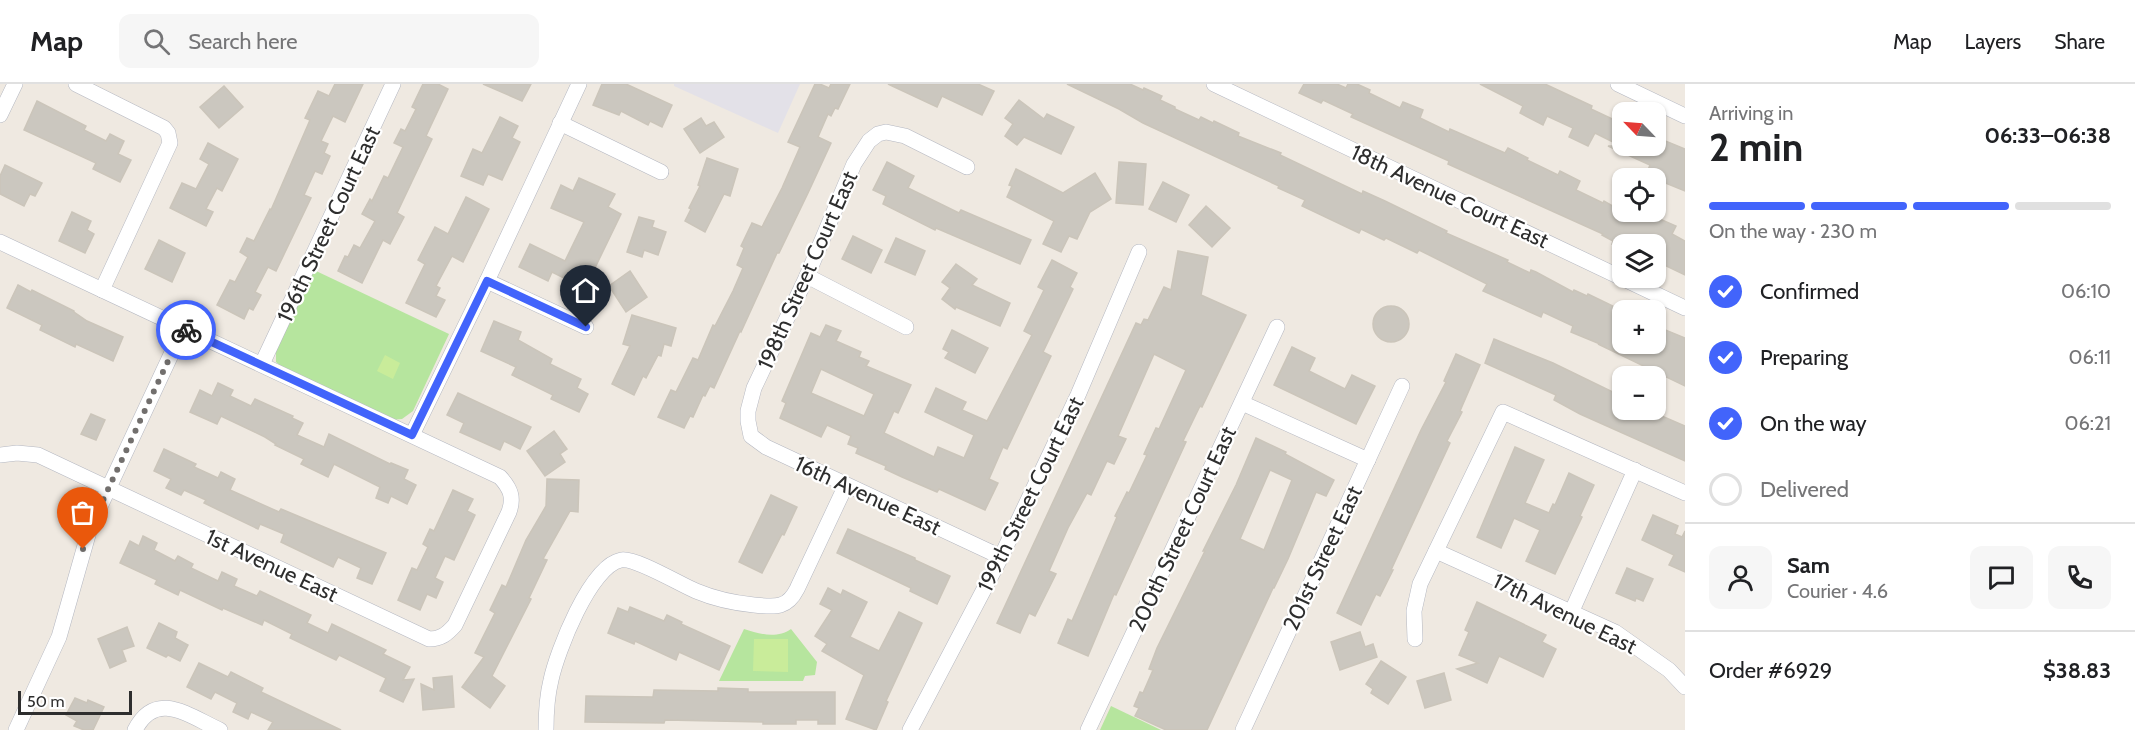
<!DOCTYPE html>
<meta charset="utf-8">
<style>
body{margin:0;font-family:Cabin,sans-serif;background:#f6f6f6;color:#202124;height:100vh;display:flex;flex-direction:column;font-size:22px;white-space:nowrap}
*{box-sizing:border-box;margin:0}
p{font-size:20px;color:#757577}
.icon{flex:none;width:33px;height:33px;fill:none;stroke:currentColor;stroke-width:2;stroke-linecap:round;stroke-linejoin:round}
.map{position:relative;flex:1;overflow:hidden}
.sheet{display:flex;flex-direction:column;background:#fff;width:450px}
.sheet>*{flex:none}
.needle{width:39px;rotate:295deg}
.controls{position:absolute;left:1612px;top:18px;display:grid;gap:12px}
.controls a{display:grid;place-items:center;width:54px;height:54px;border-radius:12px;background:#fff;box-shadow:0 2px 4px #0004;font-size:30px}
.scale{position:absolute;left:18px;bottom:15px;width:114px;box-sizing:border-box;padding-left:6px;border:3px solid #2e2e2e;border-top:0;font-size:16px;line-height:21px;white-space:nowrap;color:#2e2e2e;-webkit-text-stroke:4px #fff;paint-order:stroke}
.pin{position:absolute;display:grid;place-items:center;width:51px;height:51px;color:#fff;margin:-62px -26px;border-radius:50% 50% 50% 0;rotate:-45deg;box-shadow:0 0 6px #0007}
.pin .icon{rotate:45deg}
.courier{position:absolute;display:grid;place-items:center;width:60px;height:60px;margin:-30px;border:4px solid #4264fb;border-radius:50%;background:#fff;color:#222;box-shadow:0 2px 8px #0007}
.summary em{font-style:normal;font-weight:700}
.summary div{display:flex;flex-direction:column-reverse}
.summary{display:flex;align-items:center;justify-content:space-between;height:102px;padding:0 24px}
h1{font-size:39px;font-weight:700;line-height:45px}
.bar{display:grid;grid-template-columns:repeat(4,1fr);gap:9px 6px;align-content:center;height:72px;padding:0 24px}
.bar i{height:8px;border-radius:4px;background:#e0e0e0}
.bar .on{background:#4264fb}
.bar p{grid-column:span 4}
.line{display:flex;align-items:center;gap:15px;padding:0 24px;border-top:2px solid #e0e0e0}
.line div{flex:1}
.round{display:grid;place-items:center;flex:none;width:63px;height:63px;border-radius:12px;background:#f6f6f6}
ol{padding:0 24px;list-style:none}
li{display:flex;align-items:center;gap:18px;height:66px}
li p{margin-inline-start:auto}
li .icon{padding:6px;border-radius:50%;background:#4264fb;color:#fff;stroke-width:4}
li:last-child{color:#757577}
li i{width:33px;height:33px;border:3px solid #e0e0e0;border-radius:50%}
header{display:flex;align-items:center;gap:36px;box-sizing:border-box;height:84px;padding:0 30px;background:#fff;border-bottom:2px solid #e0e0e0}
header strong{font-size:28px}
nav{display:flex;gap:33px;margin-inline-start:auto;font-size:21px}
.search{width:420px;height:54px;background:#f6f6f6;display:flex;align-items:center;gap:15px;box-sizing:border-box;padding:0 21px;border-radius:12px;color:#757577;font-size:22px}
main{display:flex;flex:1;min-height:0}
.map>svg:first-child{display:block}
.industrial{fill:#e3e1e8}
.green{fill:#b6e59e}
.pitch{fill:#c9ec9a}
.building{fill:#cbc7bf;stroke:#cbc5ba;stroke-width:1.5;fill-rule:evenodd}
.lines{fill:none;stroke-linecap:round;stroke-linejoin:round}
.minor-casing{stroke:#b4b7c1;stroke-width:16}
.minor{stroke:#fff;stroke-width:15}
.done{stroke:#726f6d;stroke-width:6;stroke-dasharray:0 10.8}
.route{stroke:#4264fb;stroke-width:8}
.labels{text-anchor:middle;stroke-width:4.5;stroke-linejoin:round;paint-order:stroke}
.street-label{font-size:22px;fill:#2e2e2e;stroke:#fff}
</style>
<header>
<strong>Map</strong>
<div class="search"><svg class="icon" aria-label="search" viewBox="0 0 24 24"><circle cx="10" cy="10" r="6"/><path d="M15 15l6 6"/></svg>Search here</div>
<nav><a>Map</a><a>Layers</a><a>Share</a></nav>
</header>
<main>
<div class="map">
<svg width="1685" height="646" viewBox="0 0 1685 646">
<rect width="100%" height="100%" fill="#efe9e1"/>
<polygon class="industrial" points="674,0 800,0 778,49 674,2"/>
<g class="green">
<polygon points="314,186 449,250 413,327 402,335 389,336 284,285 276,278 276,267"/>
<path d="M744 545C759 550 777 555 791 545L817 578 815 591 805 592 803 597H719Z"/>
<polygon points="1111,622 1161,646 1100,646"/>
</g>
<g class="pitch">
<polygon points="385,271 400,279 393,295 377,287"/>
<polygon points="754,555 788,555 788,588 753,587"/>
</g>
<g class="building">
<polygon points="335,0 363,0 345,38 333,32 321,57 328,60 324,69 330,72 322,90 315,87 304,111 311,114 276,187 268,183 255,208 261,211 253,226 249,224 244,235 217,221 230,196 235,198 248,173 240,168 247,154 254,157 270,125 271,126 310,36 305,34 318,7 329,12"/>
<polygon points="423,0 438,0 448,5 426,52 432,55 397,129 404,133 390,160 383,156 362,199 338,187 345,172 348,173 354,161 360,164 375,137 362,130 370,115 372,117 384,92 388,94 403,63 394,59 401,45 405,47 416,25 412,23"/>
<polygon points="483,0 531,0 522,17"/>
<polygon points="602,0 626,0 672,21 662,43 650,37 648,41 621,27 619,31 593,21"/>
<polygon points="815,0 820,0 829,4 831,0 850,0 838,25 835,24 831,32 828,30 818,53 831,59 808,109 779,169 777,169 741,248 740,247 714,304 710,302 705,312 703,311 693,333 690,332 684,344 658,333 671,306 676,308 693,274 698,276 713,241 715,242 733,207 743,184 737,181 744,164 741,162 752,139 762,143 782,104 800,63 788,58"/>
<polygon points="888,0 978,0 994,7 982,31 942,12 937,23"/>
<polygon points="1067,0 1130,0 1143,6 1144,4 1162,12 1160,16 1175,23 1175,25 1199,36 1201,33 1213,39 1214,37 1239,49 1238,52 1281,69 1280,71 1362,110 1363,107 1385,117 1447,147 1446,149 1508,176 1507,178 1530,189 1531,186 1536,188 1573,208 1574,206 1587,212 1588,210 1623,227 1623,260 1656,260 1656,242 1685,254 1685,302 1598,260 1600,260 1571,248 1573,242 1543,228 1541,233 1483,207 1487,200 1419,166 1417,169 1386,154 1384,156 1361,145 1359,149 1302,122 1305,116 1278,104 1279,102 1143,39 1119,25"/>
<polygon points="1304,0 1337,0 1346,4 1348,0 1357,0 1370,6 1369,9 1400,24 1403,18 1423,26 1420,34 1449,48 1450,45 1505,69 1508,64 1528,74 1527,76 1558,91 1560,87 1580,97 1576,106 1603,119 1604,117 1623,128 1644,128 1676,142 1672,150 1685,157 1685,191 1656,177 1656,160 1612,160 1613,157 1602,151 1603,150 1448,80 1449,77 1351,33 1353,30 1323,16 1321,19 1299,9"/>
<polygon points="1480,0 1545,0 1592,22 1591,25 1623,40 1623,62 1656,62 1656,53 1685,65 1685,107 1646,91 1650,81 1608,62 1621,62 1595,49 1588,62 1569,53 1573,44 1547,32 1543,41 1520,29 1523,22"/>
<polygon points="224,2 243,23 219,44 200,23"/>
<polygon points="1019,16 1044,35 1047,30 1074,43 1061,70 1024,53 1017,61 1005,52 1013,40 1005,34"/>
<polygon points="37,17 86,42 84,46 106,57 110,50 124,57 118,70 131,76 120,98 93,85 96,79 24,46"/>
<polygon points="500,33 518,42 512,54 520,58 502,96 488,90 483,101 461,92 473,65 482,69"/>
<polygon points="701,34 706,42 714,38 724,53 700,69 684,45"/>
<polygon points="208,59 238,75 222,107 217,104 206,125 213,128 206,142 170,124 182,99 196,105 209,80 200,75"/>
<polygon points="707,74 738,85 730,112 724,110 705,148 685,137 691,125 689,124 700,102 698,101"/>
<polygon points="887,78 914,92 908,104 959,129 961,126 1031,156 1020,180 936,144 935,146 883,120 886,112 873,106"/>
<polygon points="1119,78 1146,80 1143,121 1116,119"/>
<polygon points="5,81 42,99 35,112 30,110 24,122 0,110 0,92"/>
<polygon points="1016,85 1063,109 1095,89 1111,115 1090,128 1077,155 1069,152 1061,168 1043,160 1054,137 1007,113 1012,102 1009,101"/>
<polygon points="579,94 615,110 608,123 621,130 592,190 581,184 574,199 552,188 548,197 519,183 530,160 565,177 584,138 551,124 561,101 573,107"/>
<polygon points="1163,98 1189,111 1176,138 1149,125"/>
<polygon points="466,113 489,125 463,178 452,172 436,202 440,204 436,212 445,216 436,233 406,219 425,180 418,176 435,143 448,150"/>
<polygon points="1206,122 1230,144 1212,163 1189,141"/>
<polygon points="72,128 91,137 87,146 94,150 85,169 59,157"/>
<polygon points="639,133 654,137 652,143 666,148 658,171 644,166 642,173 627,168"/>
<polygon points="853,152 882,166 871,189 842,175"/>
<polygon points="896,154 925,167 915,191 885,178"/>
<polygon points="159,156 185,169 172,198 145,185"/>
<polygon points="1178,167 1208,173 1201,211 1246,231 1202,323 1200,322 1183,357 1186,358 1116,511 1114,510 1088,572 1058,559 1068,535 1072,537 1117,433 1115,432 1127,408 1129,409 1147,371 1144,370 1156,344 1159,345 1186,286 1154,270 1118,352 1126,355 1114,380 1107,377 1091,411 1087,409 1068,444 1049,487 1056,490 1035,532 1029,529 1020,549 997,539 1136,239 1141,241 1144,235 1148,236 1164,203 1171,206"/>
<path d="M1052 176 1077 189 1070 203 1073 205 1043 268 1051 272 1007 365 1003 363 989 395 998 399 985 426 939 405 937 408 902 393 885 385 886 382 856 369 858 364 848 360 851 352 827 341 821 353 780 334 786 319 782 317 811 249 820 253 826 241 841 247 836 257 861 268 859 273 869 277 866 282 911 301 898 329 894 327 884 349 934 373 938 363 964 374 974 351 925 328 936 304 966 318 962 326 987 337 1032 251 1024 247 1044 206 1038 203ZM821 285 874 310 864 332 811 309Z"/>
<polygon points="956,180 977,195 972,201 1010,219 1000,242 956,223 955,225 942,215 950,204 942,198"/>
<polygon points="630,187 647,213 626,228 609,202"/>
<polygon points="18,201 31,208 32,206 74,227 74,228 87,237 123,253 113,277 76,260 75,263 40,246 42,241 7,224"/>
<circle cx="1391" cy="240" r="18"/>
<polygon points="632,231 676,244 671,262 664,260 661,272 658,271 646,294 643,292 634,311 612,300 630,262 623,260"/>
<polygon points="494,237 521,248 518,256 552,275 550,280 581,295 577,304 588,310 579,328 551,315 553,311 512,291 516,283 481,267"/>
<polygon points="952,246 988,264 975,289 945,274 949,268 943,265"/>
<polygon points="1494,255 1553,279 1623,313 1623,326 1648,326 1685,342 1685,377 1580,330 1554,316 1556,311 1485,279"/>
<polygon points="1292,263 1315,274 1309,287 1345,305 1352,291 1375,302 1356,340 1274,301"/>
<polygon points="1456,270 1480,281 1460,327 1462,328 1447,357 1450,359 1391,486 1393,486 1380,512 1376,510 1361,541 1337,529 1421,346 1446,298 1444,297"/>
<polygon points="218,299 233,306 230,312 251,322 255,315 293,332 292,334 303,339 297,351 324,363 329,350 390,380 391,379 408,386 404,395 416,401 407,420 391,412 388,419 376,414 380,403 334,380 328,393 301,380 304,375 275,361 276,360 265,353 221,332 217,340 190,328 200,306 212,312"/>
<polygon points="458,309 531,343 520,365 504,357 500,366 460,348 464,339 447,331"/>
<polygon points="91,330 105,336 96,356 81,350"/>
<polygon points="554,347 567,365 560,370 565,378 545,392 527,367"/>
<path d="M1256 354 1286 368 1285 370 1334 396 1326 412 1316 408 1288 475 1274 504H1273L1207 646H1166L1135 632 1139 624 1134 622 1140 608 1143 609 1153 586 1149 585 1157 564 1205 467H1203L1236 401ZM1270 386 1292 396 1264 466 1240 455Z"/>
<polygon points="1515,363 1544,376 1525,419 1549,429 1553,420 1555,421 1569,389 1594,401 1580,432 1582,433 1555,490 1526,477 1540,446 1514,434 1501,464 1477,453"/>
<polygon points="164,365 196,380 194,383 218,394 221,388 235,395 230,406 279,428 281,425 386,469 372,500 357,494 361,484 338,473 333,483 281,458 284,450 260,440 258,445 204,419 206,416 184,406 181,411 166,404 171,395 154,387"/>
<polygon points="547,395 579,396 578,428 570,427 543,475 547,476 529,514 531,515 492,592 505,602 490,624 462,603 484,573 475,569 495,529 490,526 502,501 506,503 526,456 546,422"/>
<polygon points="453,406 473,415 467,427 475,431 454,476 445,472 435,494 443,498 436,514 427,510 420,526 398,516 412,484 417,486 428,463 423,460 430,445 434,447"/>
<polygon points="771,411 797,423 784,451 782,450 762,489 739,478"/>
<polygon points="1653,431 1678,442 1675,450 1682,453 1685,447 1685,488 1669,481 1674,471 1642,456"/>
<polygon points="848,445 915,474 915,476 950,492 937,520 910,507 911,504 837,469"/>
<polygon points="143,452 157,459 154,466 175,477 178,472 193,480 191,484 218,497 222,488 237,495 234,502 257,512 260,507 311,531 307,539 328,549 332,540 386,566 383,570 410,583 403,596 414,595 403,618 380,607 386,594 339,571 336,576 290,554 292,550 264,536 262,541 223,524 222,526 180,506 178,511 155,500 157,496 120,479 130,457 139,462"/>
<polygon points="1627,484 1653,495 1643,517 1636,514 1635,517 1616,509"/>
<polygon points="828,504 841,511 843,506 867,518 850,553 879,567 899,528 922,539 886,617 888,618 876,646 846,635 864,591 822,567 827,560 815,552 832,526 820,520"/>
<polygon points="1477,518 1546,551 1542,558 1556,565 1543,593 1499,572 1487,599 1457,585 1478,579 1459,571 1469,548 1465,546"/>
<polygon points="630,523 664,537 667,531 682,538 681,540 730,562 719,586 679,568 676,576 635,557 634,560 608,549 618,524 628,528"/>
<polygon points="159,539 177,548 175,554 188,561 180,577 168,571 166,573 147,564"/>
<polygon points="127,543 134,562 122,566 126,577 110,584 98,555"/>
<polygon points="1360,548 1365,563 1373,560 1377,573 1340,586 1331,558"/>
<polygon points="1381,577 1406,593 1388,620 1371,609 1373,605 1366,600"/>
<polygon points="199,579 228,593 231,588 263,604 261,608 341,646 268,646 273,638 251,628 248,635 233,628 237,619 215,608 211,615 187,603"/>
<polygon points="1444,589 1451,616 1425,624 1417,597"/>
<polygon points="452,592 454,623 423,626 421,600 434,606 433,594"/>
<polygon points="718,604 748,605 748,608 835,608 835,640 818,640 818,636 796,636 796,640 763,640 763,638 665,636 664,639 585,638 586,612 653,613 654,606 718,607"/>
<polygon points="75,614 87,619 88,616 104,623 93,646 84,646 74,642 77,637 66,631"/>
</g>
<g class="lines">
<g class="minor-casing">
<g id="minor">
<polyline points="76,0 164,44 168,49 170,59 102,206"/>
<polyline points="1214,0 1685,224"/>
<polyline points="1618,0 1685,32"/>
<polyline points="0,31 15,0"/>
<polyline points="560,39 661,88"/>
<polyline points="967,83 905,52 886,48 878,50 869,57 854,80 807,192 754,304 748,327 748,337 751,352 766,363 1001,473"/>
<path d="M0 158 500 393C511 405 514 414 509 428L455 541C447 550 441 555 429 555L38 371 17 369 0 371"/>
<polyline points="807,192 906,243"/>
<polyline points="487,197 586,243"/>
<polyline points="262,280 393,0"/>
<polyline points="1242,319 1368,376"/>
<polyline points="412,351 487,197 579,0"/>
<polyline points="1436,467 1615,548 1669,586 1685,603"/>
<polyline points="1571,529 1635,386"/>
<polyline points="1415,555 1414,527 1420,500 1503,328 1685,409"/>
<polyline points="16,646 59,553 90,444 183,245"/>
<path d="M135 646C156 605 189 632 220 646"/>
<path d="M546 646C546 629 547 612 551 596 557 568 590 482 621 476 635 473 681 501 696 507 715 515 734 519 754 521 775 523 787 525 797 505L846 401"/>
<polyline points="910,646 1001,473 1078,311 1139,168"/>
<polyline points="1088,646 1277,243"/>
<polyline points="1243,646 1402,302"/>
</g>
</g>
<use href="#minor" class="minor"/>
</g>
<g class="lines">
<polyline class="done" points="83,465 90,444 183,245 186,246"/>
<polyline class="route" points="186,246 412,351 487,197 586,243"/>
</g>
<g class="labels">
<g class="street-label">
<text transform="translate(1450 112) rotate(25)" y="8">18th Avenue Court East</text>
<text transform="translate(328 140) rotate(-65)" y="8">196th Street Court East</text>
<text transform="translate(807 186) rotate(-66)" y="8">198th Street Court East</text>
<text transform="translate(1030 410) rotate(-64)" y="8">199th Street Court East</text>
<text transform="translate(868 411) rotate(25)" y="8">16th Avenue East</text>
<text transform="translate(1182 445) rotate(-65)" y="8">200th Street Court East</text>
<text transform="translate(1322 474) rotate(-65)" y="8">201st Street East</text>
<text transform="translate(272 481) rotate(25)" y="8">1st Avenue East</text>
<text transform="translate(1565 529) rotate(26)" y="8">17th Avenue East</text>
</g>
</g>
</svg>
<div class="controls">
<a><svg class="needle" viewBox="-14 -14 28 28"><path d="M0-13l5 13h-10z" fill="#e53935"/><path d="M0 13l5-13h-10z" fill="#757577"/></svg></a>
<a><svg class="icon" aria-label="locate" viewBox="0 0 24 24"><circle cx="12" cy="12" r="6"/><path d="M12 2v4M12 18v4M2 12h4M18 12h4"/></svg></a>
<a><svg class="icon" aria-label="layers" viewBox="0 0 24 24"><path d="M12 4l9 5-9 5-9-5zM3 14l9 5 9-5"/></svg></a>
<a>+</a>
<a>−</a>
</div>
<div class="scale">50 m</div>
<div class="pin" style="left:83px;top:465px;background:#ea580c"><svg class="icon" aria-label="bag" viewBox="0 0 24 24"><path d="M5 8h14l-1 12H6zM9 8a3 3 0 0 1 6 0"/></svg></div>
<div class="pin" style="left:586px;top:243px;background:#1f2937"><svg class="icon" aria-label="home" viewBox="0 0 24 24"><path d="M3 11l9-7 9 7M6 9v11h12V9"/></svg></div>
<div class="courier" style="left:186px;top:246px"><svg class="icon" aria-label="bike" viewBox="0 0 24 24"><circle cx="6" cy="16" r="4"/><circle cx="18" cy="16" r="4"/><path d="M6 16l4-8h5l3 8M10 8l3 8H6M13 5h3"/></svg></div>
</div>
<section class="sheet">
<div class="summary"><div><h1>2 min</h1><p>Arriving in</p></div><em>06:33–06:38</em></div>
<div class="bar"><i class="on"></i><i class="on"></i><i class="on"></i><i></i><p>On the way · 230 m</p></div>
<ol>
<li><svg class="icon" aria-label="check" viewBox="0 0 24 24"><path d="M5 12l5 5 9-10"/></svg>Confirmed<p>06:10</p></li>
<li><svg class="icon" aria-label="check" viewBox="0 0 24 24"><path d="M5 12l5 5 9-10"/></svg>Preparing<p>06:11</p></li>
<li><svg class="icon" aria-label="check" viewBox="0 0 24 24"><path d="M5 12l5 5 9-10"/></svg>On the way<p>06:21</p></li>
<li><i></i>Delivered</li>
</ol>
<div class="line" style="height:108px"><a class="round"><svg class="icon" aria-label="person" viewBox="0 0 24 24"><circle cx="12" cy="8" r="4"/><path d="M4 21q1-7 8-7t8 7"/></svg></a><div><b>Sam</b><p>Courier · 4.6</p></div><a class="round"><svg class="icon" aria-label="chat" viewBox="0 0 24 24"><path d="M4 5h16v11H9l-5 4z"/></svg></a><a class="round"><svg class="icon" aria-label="phone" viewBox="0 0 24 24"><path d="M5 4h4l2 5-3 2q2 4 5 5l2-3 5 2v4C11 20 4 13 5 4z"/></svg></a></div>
<div class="line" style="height:78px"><div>Order #6929</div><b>$38.83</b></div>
</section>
</main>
